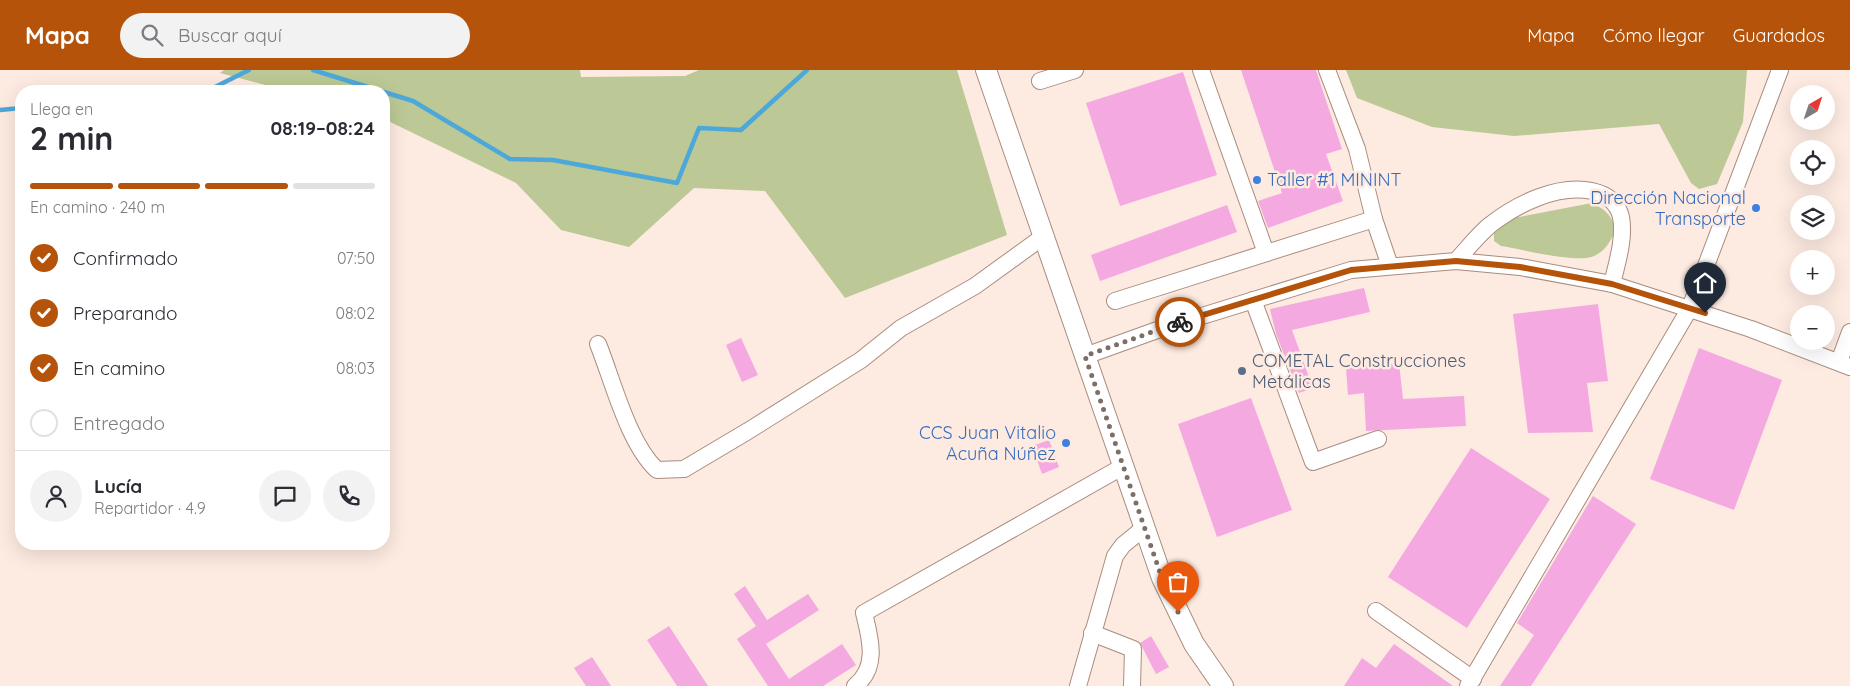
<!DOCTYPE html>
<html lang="es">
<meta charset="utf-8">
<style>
body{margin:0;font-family:Quicksand,sans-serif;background:#f2f2f3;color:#2b2b33;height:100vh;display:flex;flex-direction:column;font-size:19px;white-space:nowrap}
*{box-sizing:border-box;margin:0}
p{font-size:16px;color:#7c7c81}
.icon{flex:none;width:28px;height:28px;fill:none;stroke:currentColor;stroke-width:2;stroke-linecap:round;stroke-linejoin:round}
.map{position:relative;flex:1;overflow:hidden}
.side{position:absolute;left:15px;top:15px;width:375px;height:465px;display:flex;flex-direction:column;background:#fff;border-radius:20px;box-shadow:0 5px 20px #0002}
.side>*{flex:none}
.needle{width:32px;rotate:39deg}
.tools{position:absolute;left:1790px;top:15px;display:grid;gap:10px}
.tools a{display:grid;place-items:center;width:45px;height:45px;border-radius:50%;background:#fff;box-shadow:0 5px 20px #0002;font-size:25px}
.pin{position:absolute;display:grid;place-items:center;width:42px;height:42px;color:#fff;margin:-51px -21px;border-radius:50% 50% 50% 0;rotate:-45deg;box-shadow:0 0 5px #0007}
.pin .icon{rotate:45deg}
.courier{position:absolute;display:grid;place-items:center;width:50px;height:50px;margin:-25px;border:4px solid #b45309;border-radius:50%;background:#fff;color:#222;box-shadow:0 1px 6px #0007}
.headline em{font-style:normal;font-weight:800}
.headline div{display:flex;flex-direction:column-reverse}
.headline{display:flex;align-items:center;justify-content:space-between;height:85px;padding:0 15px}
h1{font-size:32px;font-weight:800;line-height:38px}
.bar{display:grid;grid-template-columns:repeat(4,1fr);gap:8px 5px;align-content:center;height:60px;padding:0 15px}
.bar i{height:6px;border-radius:4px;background:#e1e1e2}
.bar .on{background:#b45309}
.bar p{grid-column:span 4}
.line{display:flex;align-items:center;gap:12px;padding:0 15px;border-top:1px solid #e1e1e2}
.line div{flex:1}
.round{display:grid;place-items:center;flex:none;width:52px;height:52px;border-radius:26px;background:#f2f2f3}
ol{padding:0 15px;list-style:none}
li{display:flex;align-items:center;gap:15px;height:55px}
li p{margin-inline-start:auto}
li .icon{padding:5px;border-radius:50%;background:#b45309;color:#fff;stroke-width:4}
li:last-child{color:#7c7c81}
li i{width:28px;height:28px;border:2px solid #e1e1e2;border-radius:50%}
header{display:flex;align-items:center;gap:30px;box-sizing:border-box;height:70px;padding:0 25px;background:#b45309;color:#fff}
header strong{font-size:24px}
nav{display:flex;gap:28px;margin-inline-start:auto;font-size:18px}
.search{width:350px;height:45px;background:#f2f2f3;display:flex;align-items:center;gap:12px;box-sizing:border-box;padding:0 18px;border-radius:28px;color:#7c7c81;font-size:19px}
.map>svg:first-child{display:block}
.green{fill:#bcc895}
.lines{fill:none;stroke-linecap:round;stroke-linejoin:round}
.stream{stroke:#4da8da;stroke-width:4.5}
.building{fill:#f4a9e1}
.minor-casing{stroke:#a98c7e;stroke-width:18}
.major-casing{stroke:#a98c7e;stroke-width:22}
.minor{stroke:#fff;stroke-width:16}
.major{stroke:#fff;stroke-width:20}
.done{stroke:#7d6f68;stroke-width:5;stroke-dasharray:0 9}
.route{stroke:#b45309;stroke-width:6}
.shop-dot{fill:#3f7fe0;stroke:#fdeae1;stroke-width:2}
.service-dot{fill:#5c6f8a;stroke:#fdeae1;stroke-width:2}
.labels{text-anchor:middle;stroke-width:5;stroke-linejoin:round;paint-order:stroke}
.shop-label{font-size:18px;fill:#366cbe;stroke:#fdeae1;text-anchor:end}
.service-label{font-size:18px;fill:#4e5e75;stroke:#fdeae1;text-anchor:start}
</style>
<header>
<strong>Mapa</strong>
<div class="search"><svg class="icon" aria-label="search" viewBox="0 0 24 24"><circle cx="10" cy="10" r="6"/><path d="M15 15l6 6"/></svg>Buscar aquí</div>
<nav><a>Mapa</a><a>Cómo llegar</a><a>Guardados</a></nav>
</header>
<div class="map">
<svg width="1850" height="616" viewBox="0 0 1850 616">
<rect width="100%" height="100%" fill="#fdeae1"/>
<g class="green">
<polygon points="224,0 580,0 581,7 685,6 699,0 957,0 1007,165 845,228 765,121 694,118 629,177 561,160 516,113 384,49 384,21 288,21 220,3"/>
<polygon points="1346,0 1747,0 1743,52 1717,114 1699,119 1691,113 1659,54 1514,66 1432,57 1357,28"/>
<path d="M1592 133C1606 140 1611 145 1616 159 1611 170 1606 181 1594 186 1578 194 1521 179 1501 176L1494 171V163L1514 148Z"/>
</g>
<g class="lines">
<g class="stream">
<polyline points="313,0 381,21"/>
<polyline points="207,21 249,0"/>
<polyline points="384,22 413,31 510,89 553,90 677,113 699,58 741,60 807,0"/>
<polyline points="0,40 21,38"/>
</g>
</g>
<g class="building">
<polygon points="1241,0 1316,0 1342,79 1326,84 1343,131 1268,158 1258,131 1282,123"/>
<polygon points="1183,2 1217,105 1120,136 1086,33"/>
<polygon points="1227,135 1237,162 1100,211 1091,185"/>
<polygon points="1364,218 1370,242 1292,260 1313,318 1299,323 1276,264 1270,239"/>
<polygon points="1598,234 1608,311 1587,313 1593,362 1528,363 1513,244"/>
<polygon points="741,268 758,305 742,312 726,275"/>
<polygon points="1699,278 1782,310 1734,440 1650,409"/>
<polygon points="1399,293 1403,329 1464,326 1466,356 1366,361 1364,323 1348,325 1346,298"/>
<polygon points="1251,328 1292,440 1217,467 1178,354"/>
<polygon points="1049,370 1059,397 1042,404 1032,376"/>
<polygon points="1471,378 1550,429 1467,558 1388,507"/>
<polygon points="1593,426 1636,454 1531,616 1500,616 1534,565 1517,553"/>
<polygon points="745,516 767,550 808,524 819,540 766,574 789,609 842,574 856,595 823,616 768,616 737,569 756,556 734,524"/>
<polygon points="669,556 708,616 677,616 647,570"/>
<polygon points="1151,566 1169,597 1156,604 1140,573"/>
<polygon points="1394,574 1453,616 1344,616 1362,588 1376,598"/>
<polygon points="592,587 611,616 586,616 574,598"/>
</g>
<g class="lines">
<g class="minor-casing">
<g id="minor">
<polyline points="1201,0 1266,183"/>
<polyline points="1327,0 1357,79 1374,149 1390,196"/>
<polyline points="1040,11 1075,0"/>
<path d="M1456 191C1467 179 1478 165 1490 155 1517 134 1557 114 1592 121 1606 124 1617 131 1621 147 1625 168 1617 193 1612 214"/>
<polyline points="1253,230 1313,392 1378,369"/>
<polyline points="1115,231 1374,149"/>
<path d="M598 274C613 311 628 373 657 400L684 399 748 361 861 290 901 258 975 216 1044 166"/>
<polyline points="1085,286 1160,259 1351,200 1456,191 1520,197 1612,214 1751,259 1850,297"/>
<polyline points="1839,292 1850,262"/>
<polyline points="1376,541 1473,609"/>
<polyline points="1092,563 1133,579 1132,616"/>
<path d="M855 616C879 597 870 568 864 543L1122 397"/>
<polyline points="1078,616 1115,486 1123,475 1144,458"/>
<polyline points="1468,616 1690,238 1780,0"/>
</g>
</g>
<g class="major-casing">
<polyline id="major" points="986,0 1162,508 1194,574 1223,616"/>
</g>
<use href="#minor" class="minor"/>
<use href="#major" class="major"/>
</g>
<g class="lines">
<polyline class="done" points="1178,542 1162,508 1085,286 1180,252"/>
<polyline class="route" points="1180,252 1351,200 1456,191 1520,197 1612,214 1705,243"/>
</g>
<g class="shop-dot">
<circle cx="1257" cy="110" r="5"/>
<circle cx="1756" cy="138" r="5"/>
<circle cx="1066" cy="373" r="5"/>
</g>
<circle class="service-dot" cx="1242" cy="301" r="5"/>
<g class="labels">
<g class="shop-label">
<text x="1267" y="116" text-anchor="start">Taller #1 MININT</text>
<text x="1746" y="134">Dirección Nacional<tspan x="1746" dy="21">Transporte</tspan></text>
<text x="1056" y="369">CCS Juan Vitalio<tspan x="1056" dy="21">Acuña Núñez</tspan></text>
</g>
<g class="service-label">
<text x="1252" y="297">COMETAL Construcciones<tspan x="1252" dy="21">Metálicas</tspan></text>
</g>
</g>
</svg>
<div class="tools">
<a><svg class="needle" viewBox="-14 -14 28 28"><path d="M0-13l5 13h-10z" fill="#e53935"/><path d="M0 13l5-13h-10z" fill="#7c7c81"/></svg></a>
<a><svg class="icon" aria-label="locate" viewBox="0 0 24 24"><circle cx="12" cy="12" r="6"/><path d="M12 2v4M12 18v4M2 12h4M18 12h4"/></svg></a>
<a><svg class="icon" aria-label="layers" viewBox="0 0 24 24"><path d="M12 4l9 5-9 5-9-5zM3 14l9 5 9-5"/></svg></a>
<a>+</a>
<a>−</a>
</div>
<div class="pin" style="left:1178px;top:542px;background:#ea580c"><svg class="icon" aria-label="bag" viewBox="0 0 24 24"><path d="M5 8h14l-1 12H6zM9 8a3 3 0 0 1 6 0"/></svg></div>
<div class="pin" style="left:1705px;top:243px;background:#1f2937"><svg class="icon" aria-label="home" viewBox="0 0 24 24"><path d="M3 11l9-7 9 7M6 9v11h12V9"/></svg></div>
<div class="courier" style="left:1180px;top:252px"><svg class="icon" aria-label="bike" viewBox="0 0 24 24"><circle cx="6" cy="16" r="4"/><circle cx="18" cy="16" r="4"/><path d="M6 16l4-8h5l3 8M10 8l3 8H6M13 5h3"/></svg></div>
<section class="side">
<div class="headline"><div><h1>2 min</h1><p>Llega en</p></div><em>08:19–08:24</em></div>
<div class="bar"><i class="on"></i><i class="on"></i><i class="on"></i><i></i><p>En camino · 240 m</p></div>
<ol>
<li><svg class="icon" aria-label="check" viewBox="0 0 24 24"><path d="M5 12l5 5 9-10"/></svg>Confirmado<p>07:50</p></li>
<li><svg class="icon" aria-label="check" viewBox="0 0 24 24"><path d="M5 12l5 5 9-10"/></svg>Preparando<p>08:02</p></li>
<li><svg class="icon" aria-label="check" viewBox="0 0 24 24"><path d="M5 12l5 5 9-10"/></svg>En camino<p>08:03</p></li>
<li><i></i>Entregado</li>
</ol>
<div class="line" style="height:90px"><a class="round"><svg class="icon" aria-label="person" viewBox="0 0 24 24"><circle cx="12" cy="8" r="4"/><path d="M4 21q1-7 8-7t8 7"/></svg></a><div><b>Lucía</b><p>Repartidor · 4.9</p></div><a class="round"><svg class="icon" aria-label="chat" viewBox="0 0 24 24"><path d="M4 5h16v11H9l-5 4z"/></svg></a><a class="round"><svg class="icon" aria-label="phone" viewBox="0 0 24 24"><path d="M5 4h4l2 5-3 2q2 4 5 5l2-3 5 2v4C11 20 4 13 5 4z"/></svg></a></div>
</section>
</div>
